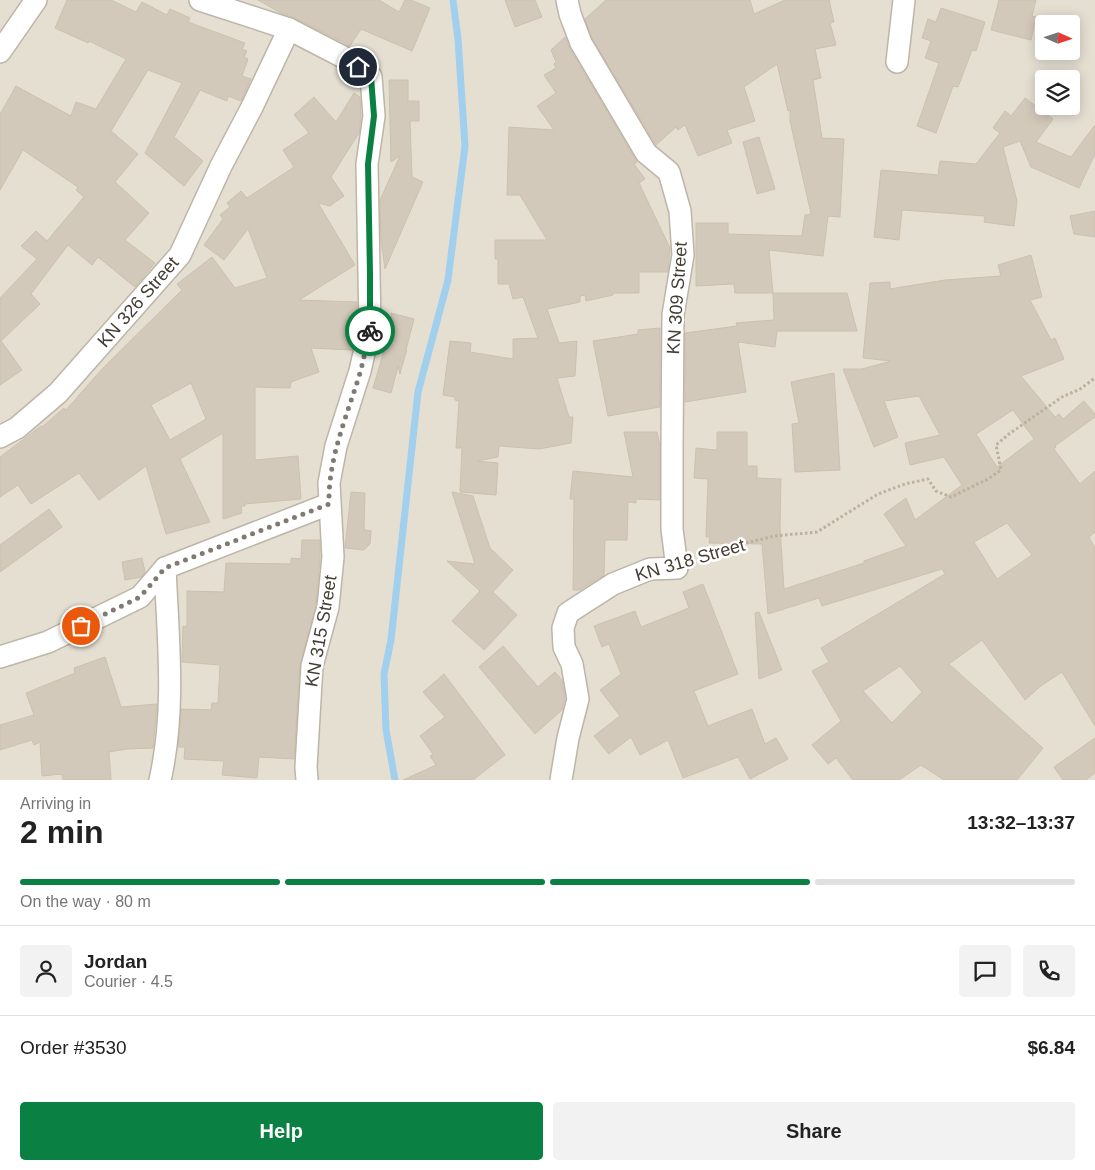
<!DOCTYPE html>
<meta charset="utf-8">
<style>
body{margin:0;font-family:Arial,sans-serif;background:#f2f2f2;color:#222;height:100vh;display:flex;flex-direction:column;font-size:19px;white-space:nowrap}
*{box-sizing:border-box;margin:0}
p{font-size:16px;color:#767676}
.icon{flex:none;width:28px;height:28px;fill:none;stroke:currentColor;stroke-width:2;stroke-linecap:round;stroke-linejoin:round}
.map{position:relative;height:780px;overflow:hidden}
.sheet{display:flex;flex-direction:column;background:#fff;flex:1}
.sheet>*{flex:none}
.needle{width:32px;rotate:93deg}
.controls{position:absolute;left:1035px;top:15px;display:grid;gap:10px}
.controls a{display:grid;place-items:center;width:45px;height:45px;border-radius:5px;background:#fff;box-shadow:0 2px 12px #0003;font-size:25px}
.pin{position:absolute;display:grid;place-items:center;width:42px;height:42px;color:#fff;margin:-21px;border:2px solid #fff;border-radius:50%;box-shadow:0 1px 5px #0007}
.courier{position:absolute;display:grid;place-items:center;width:50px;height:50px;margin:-25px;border:4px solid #0b8043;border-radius:50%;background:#fff;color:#222;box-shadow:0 1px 6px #0007}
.head em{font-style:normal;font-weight:700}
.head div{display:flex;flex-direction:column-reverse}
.head{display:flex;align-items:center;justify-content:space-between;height:85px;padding:0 20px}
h1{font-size:32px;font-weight:700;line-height:38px}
.bar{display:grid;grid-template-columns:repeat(4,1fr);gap:8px 5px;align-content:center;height:60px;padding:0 20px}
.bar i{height:6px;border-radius:4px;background:#e0e0e0}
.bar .selected{background:#0b8043}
.bar p{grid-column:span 4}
.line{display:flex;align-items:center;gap:12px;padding:0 20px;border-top:1px solid #e0e0e0}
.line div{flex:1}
.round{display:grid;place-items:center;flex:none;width:52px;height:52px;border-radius:5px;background:#f2f2f2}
.action{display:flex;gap:10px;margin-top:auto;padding:10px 20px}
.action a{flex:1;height:58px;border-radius:5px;background:#0b8043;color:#fff;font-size:20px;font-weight:700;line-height:58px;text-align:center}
.action a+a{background:#f2f2f2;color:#222}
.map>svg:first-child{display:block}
.residential{fill:#e5dfd2;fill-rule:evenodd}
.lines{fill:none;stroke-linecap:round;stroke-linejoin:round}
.stream{stroke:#a1cfee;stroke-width:7}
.building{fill:#d3c9ba;stroke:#cdc0ad;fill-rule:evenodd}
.street-casing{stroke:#bdb5a7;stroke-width:24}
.path{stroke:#beb099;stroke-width:3;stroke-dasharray:2.5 2.5;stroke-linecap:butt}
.street{stroke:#fff;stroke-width:21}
.done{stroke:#807b72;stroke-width:5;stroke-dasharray:0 9}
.route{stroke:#0b8043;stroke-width:6}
.labels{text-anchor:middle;stroke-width:5;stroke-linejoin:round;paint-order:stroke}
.street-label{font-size:18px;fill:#433d34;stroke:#fff}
</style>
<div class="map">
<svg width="1095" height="780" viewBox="0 0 1095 780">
<rect width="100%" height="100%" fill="#f2ede4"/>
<path class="residential" d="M0 0H1095V780H0ZM1044 24H1071V51H1044ZM1044 79H1071V106H1044Z"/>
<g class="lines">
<polyline class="stream" points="395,780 386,730 384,674 391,640 418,392 448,280 465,146 458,39 453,0"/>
</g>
<g class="building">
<polygon points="67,0 111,0 136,12 142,2 167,15 170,9 190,18 188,22 245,43 242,49 247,51 244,57 248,59 242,76 251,79 241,101 228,96 227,101 200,90 174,137 203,161 184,186 145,153 182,83 148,70 111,131 138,154 115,182 149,213 125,240 155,263 135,287 98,257 92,265 68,245 31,294 40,304 1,341 22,370 0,385 0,298 37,259 21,246 36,231 47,241 84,197 76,190 78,187 23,150 0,190 0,114 16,86 71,116 76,102 96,109 126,59 89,41 88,43 55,28"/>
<polygon points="258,0 379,0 399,12 405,0 411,0 430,8 412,51 361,29 350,46 295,18 281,13"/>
<polygon points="505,0 535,0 542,17 515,27"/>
<polygon points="606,0 750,0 754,14 785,0 829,0 834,22 830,23 836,45 815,49 821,78 813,80 822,138 844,139 840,217 828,216 823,256 769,250 773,293 735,293 734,284 696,286 696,223 728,223 728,234 802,236 805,215 811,214 790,121 790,110 788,111 777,64 744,87 755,121 727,130 732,143 698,156 685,125 678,130 676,127 656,145 592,38 585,19"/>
<polygon points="999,0 1036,0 1032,16 1036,17 1031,40 991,30"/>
<polygon points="941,8 985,22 976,51 972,50 958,87 953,86 936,133 917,126 939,63 925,58 931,41 922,38 928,19 936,22"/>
<polygon points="565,37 570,49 637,162 634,164 645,179 639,183 670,248 668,272 639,272 639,293 613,293 613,295 586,301 585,295 580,296 580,302 547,309 559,343 577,341 575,376 557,378 569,417 573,417 571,443 539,449 499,446 498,457 477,461 498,463 496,495 460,492 462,448 456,448 459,401 455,400 455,397 443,395 450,341 471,343 470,352 513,359 513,339 538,338 523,297 513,299 509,284 498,284 498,259 495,259 495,240 547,240 520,195 507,195 509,127 554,130 537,106 556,93 544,75 556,68 554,64 556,62 551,50"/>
<polygon points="389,80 408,80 408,101 419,101 419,121 410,121 412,177 423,182 385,269 381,241 380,200 400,156 391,162"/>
<path d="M354 93 360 97 361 116 359 133 331 177 344 196 330 206 318 203 355 265 299 300 357 302V326L352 350 311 348 319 372 291 382 290 388 255 387V460L298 456 301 499 245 504V506H241L242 513 223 519V433L180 459 210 522 166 534 146 466 99 500 79 473 31 504 18 485 0 497V457L41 426 42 427 64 408 66 410 103 368 182 290 177 284 212 257 235 288 267 278 248 229 224 260 204 245 223 219 220 215 230 207 227 203 241 191 247 198 294 167 283 150 309 133 294 115 314 97 336 122ZM191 383 206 419 170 440 151 405Z"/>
<polygon points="1025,98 1053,119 1036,142 1071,157 1095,125 1095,154 1079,188 1031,167 1020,141 1003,147 1017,201 1014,226 984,222 985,216 902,210 899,240 874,237 881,170 938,175 940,161 976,164 1000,133 993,128 1005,111 1011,116"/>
<polygon points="759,137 775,189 757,194 743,142"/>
<polygon points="1095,211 1095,237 1074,234 1070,216"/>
<path d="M1031 255 1042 297 1030 300 1051 340 1055 338 1064 359 1021 376 1055 417 1059 414 1063 419 1084 401 1095 414V417L1055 446 1056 447 1054 449 1080 484 1095 471V532L1089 537 1095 548V726L1062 672 1042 685 1025 700 982 640 949 664 1043 748 1017 780H944L921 765 899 780H853L836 758 828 764 812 745 841 721 812 671 829 662 821 648 945 574 942 569 822 606 819 598 768 614 762 544 709 543 710 537H706L708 479 694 478 696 448 717 450V432H747V466H757V478L781 479 780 528 784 589 864 563V561L906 546 884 514 906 498 915 520 962 485 944 457 910 465 905 443 940 435 919 396 884 401 898 437 874 447 843 369H862L891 361 863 358 870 283 890 282V289L945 280 1001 276 998 265ZM1013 410 1034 439 997 467 976 434ZM1007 523 1032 555 997 579 974 542ZM900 666 922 692 892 723 863 691Z"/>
<polygon points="773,293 847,293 857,331 777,331 775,347 738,342 746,392 685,402 685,333 737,326 736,323 774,320"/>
<polygon points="382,310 392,326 391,313 414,319 406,350 407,352 406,352 400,374 398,366 391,393 373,388 384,351 377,351 382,330"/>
<polygon points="660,328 660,407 608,416 593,341 638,334 638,330"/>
<polygon points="834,373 840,470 795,472 792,424 799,423 791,382"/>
<polygon points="624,432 657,432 660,446 660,500 636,499 636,503 628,502 627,540 605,540 604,575 580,590 573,590 574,499 570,499 573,471 633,477"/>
<polygon points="351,492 365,493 364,530 371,531 370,544 364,550 345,548"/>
<polygon points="452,492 473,496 490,548 513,570 493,592 517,615 484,650 452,621 480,591 447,561 475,564"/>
<polygon points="49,509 62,527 0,572 0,545"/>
<polygon points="302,540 320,540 320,557 316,605 300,665 294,759 259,757 257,778 222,775 224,761 184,759 185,747 178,747 181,709 211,710 212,703 218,703 220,665 182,662 183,626 187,627 187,591 224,592 226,563 291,564 291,558 301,559"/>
<polygon points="142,558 145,572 141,577 125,580 122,562"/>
<polygon points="703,584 738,674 694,691 708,726 752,709 765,744 776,738 788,759 750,779 738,757 683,778 668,740 640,755 631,737 609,754 594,736 620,716 600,690 621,674 609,644 602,647 594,626 635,611 641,627 689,608 683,592"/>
<polygon points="759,612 782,670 759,679 755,613"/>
<polygon points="503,646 538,687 555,672 562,680 565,698 562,710 535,734 479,667"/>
<polygon points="105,657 121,707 157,704 153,748 127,749 109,752 111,780 63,780 62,774 42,776 40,742 34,745 32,740 0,750 0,725 34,715 26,693 75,673 74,668"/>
<polygon points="444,674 505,755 473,780 403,780 436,765 430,756 433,754 420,736 445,717 423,692"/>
<polygon points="1095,738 1095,773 1086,780 1063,780 1054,767"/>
</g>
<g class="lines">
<g class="street-casing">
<g id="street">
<polyline points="200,0 289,29 345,58 371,77 374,116 367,164 370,327 360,371 336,446 329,483 333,557 328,607 312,666 306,767 307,780"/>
<polyline points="0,52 36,0"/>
<polyline points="897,62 904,0"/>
<polyline points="0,437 17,428 58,393 180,255 221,166 252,107 289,29"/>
<polyline points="0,657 48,642 140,597 165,568 329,504"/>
<path d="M160 780C176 710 168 638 165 568"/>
<polyline points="561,780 568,738 578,699 572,664 564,647 563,628 568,613 613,584 650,569 677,568 672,529 672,447 673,315 683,255 680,211 669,172 646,153 581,43 570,14 567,0"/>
</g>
</g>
<polyline class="path" points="699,560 737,545 775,536 817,532 878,494 905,484 928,479 936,491 951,497 988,479 1001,470 996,445 1009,434 1062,397 1080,389 1095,378"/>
<use href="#street" class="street"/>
</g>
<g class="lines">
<path class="done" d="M81 626 140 597 165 568 329 504C328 458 347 416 360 373 364 359 366 345 370 331"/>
<polyline class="route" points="358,67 371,77 374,116 368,164 370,274 370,331"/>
</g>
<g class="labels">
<g class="street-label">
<text transform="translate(677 298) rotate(-86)" y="6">KN 309 Street</text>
<text transform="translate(138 302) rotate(-49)" y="6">KN 326 Street</text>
<text transform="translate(690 560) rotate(-16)" y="6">KN 318 Street</text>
<text transform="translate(321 631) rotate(-80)" y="6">KN 315 Street</text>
</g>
</g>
</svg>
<div class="controls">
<a><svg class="needle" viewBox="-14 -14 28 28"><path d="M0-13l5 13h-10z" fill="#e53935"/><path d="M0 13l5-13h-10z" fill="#767676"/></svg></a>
<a><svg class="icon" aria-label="layers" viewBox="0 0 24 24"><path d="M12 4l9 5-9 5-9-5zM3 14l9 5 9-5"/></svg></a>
</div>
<div class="pin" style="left:81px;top:626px;background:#ea580c"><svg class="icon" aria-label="bag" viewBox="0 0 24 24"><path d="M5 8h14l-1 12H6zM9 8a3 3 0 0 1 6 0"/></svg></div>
<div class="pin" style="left:358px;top:67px;background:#1f2937"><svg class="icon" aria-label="home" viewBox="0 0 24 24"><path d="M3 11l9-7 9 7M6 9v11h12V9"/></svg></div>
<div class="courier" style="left:370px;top:331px"><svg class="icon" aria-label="bike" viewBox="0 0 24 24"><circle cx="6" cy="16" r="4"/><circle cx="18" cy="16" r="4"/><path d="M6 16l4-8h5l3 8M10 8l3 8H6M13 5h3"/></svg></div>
</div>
<section class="sheet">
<div class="head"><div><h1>2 min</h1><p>Arriving in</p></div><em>13:32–13:37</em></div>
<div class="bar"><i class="selected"></i><i class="selected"></i><i class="selected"></i><i></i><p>On the way · 80 m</p></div>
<div class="line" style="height:90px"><a class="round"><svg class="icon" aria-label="person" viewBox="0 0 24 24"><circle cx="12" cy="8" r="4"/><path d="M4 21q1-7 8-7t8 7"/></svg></a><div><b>Jordan</b><p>Courier · 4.5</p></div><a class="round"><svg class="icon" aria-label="chat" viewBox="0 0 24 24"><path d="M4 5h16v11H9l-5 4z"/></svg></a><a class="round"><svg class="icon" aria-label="phone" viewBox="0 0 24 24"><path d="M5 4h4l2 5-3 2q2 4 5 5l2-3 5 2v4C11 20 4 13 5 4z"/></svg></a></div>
<div class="line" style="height:65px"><div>Order #3530</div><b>$6.84</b></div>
<div class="action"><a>Help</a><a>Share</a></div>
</section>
